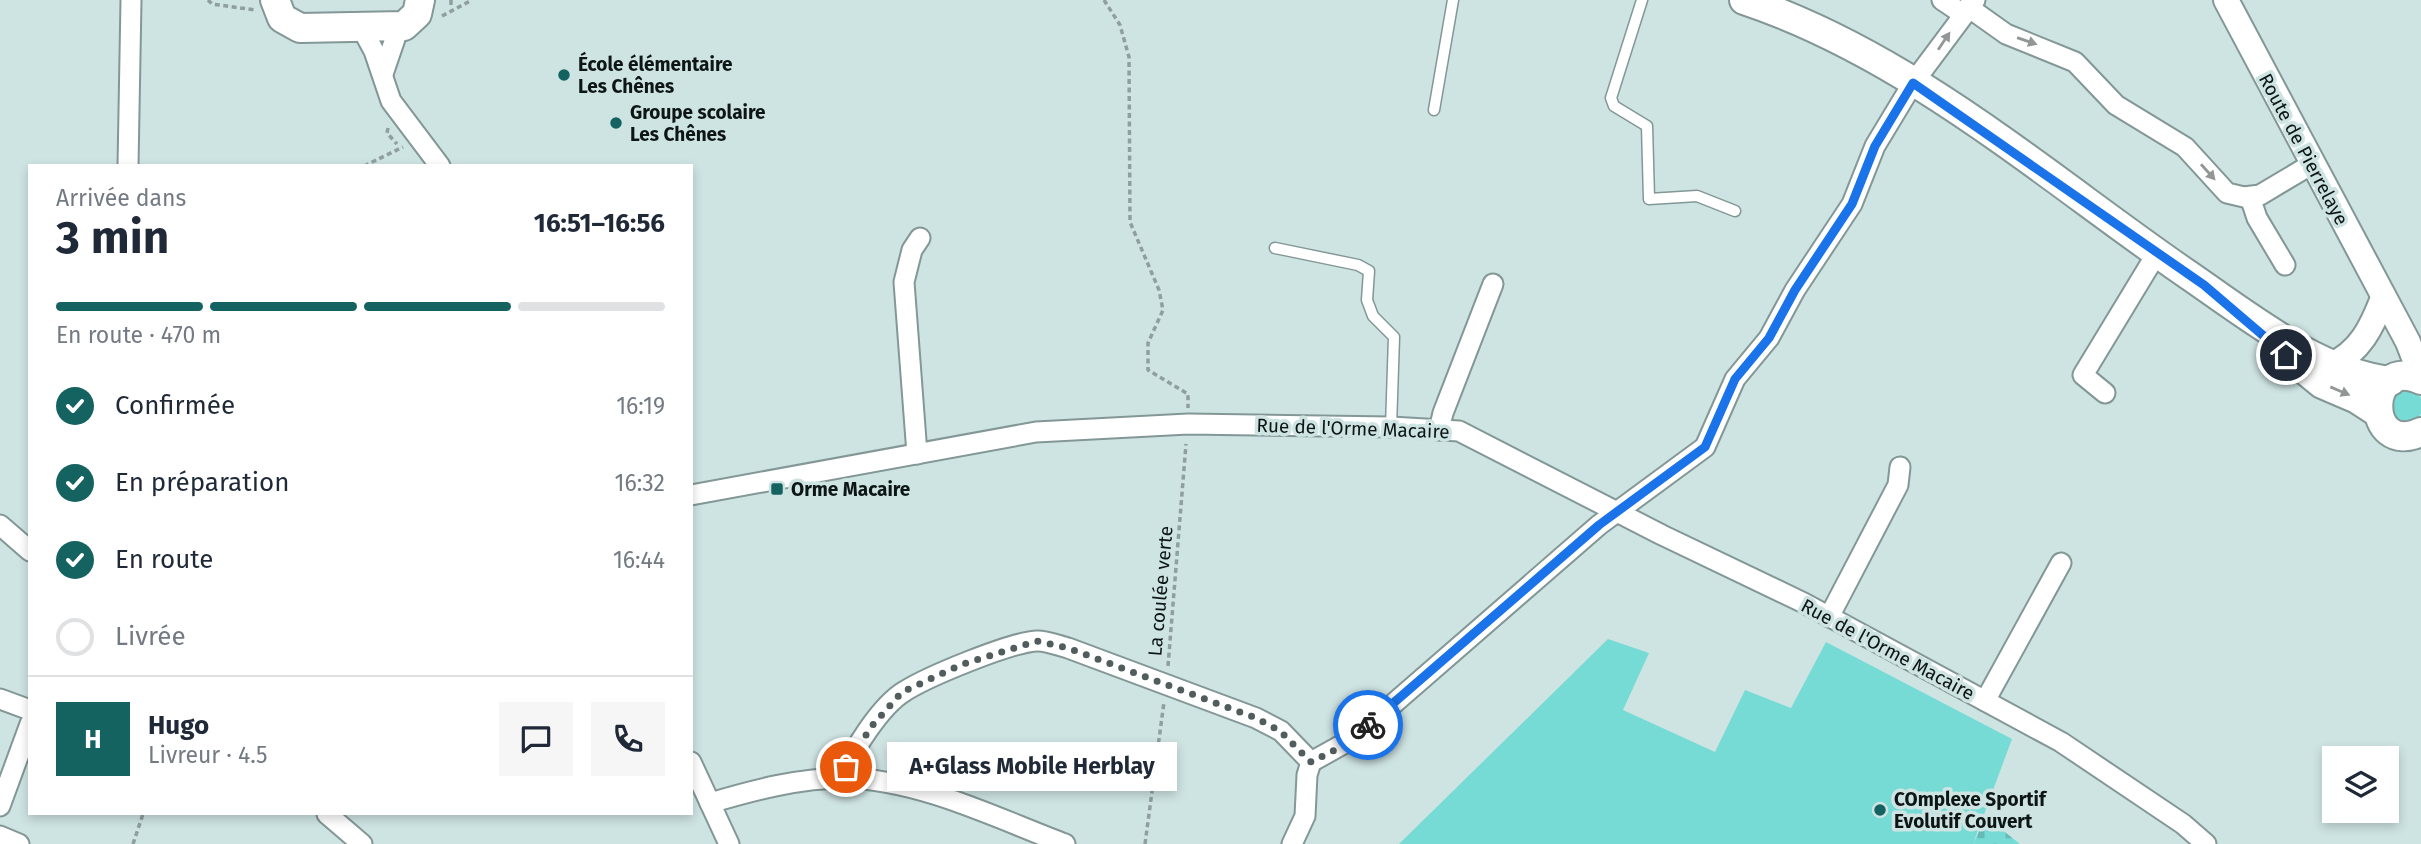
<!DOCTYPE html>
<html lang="fr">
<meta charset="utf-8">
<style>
body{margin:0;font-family:"Fira Sans",sans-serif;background:#f6f6f7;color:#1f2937;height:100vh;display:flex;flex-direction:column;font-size:26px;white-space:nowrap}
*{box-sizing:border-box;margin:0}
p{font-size:23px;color:#747a83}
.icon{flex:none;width:38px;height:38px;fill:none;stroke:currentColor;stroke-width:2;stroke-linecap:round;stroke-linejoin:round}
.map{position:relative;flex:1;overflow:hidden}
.sheet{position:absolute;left:28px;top:164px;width:665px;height:651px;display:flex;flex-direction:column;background:#fff;border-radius:0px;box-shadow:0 4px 10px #0003}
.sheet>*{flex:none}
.buttons{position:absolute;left:2322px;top:746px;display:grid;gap:14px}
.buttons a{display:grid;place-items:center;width:77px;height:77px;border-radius:0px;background:#fff;box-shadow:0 4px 10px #0003;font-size:35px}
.pin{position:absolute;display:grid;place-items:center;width:60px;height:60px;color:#fff;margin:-30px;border:4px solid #fff;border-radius:50%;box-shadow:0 2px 7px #0007}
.courier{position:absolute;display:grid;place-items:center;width:70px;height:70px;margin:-35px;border:5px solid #1a73e8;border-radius:50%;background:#fff;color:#222;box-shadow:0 2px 9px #0007}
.bubble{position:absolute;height:49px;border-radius:0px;background:#fff;box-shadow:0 4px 10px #0003;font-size:23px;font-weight:700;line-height:49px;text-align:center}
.overview em{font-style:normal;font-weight:700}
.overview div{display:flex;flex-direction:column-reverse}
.overview{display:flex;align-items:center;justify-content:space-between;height:119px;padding:0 28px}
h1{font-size:46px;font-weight:700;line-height:52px}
.bar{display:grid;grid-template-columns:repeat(4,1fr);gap:10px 7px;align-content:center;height:84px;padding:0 28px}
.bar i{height:9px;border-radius:5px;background:#e0e1e3}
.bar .on{background:#146360}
.bar p{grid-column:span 4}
.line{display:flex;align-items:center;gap:18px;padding:0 28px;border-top:2px solid #e0e1e3}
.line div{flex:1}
.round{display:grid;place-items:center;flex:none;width:74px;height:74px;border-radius:0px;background:#f6f6f7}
ol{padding:0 28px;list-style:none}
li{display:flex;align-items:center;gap:21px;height:77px}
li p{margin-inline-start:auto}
li .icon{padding:7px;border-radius:50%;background:#146360;color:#fff;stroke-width:4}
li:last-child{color:#747a83}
li i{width:38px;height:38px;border:4px solid #e0e1e3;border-radius:50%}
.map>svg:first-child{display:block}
.grass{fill:#76dad5}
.cemetery{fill:url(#cemetery-stones)}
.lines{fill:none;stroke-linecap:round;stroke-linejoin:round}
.service-casing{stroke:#829796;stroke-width:13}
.minor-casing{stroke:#829796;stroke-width:23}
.tertiary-casing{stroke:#829796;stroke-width:28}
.secondary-casing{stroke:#829796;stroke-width:32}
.path{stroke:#8e9f9e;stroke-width:3.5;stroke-dasharray:5 3.5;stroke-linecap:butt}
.service{stroke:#fff;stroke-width:10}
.minor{stroke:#fff;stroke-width:19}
.tertiary{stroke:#fff;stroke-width:24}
.secondary{stroke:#fff;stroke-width:28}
.oneway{fill:#939696}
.done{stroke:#515d5d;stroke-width:7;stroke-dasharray:0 12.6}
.route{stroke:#1a73e8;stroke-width:9}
.poi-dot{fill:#146360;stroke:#cee4e3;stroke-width:2.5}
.labels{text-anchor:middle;stroke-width:7;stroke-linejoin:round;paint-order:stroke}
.poi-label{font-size:19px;font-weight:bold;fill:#0e1515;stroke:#cee4e3;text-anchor:start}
.street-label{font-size:19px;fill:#0e1515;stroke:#cee4e3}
</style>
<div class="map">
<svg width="2421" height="844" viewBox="0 0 2421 844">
<defs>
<pattern id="cemetery-stones" width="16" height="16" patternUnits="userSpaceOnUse" patternTransform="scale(1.75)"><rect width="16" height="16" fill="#76dad5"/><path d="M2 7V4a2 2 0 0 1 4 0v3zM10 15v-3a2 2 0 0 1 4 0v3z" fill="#65bab6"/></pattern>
</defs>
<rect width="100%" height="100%" fill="#cee4e3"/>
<g class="grass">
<circle cx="2407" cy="406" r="16"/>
<polygon points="1608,639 1649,653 1623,710 1715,752 1745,690 1791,708 1826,642 2012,739 1973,844 1399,844"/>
</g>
<polygon class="cemetery" points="1986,817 2020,844 1973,844"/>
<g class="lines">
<g class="service-casing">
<g id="service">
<polyline points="1642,0 1611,98 1614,106 1647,126 1649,199 1697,196 1735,211"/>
<polyline points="1434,110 1453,0"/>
<polyline points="1275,248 1358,265 1369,271 1367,300 1373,316 1394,337 1391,427"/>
</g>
</g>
<g class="minor-casing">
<g id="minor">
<polyline points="1942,0 1963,14"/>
<polyline points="1968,7 2006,34 2075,62 2116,105 2185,147 2227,193 2244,197 2260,195 2312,164"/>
<polyline points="361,27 374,51 391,101 440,166"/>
<polyline points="383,74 399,27"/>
<polyline points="128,166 131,0"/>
<polyline points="2250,197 2257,218 2285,265"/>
<polyline points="2105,393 2083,375 2157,253"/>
<polyline points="1439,430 1443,413 1493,284"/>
<polyline points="917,454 904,282 912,250 920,238"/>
<polyline points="691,495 1036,432 1188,424 1391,427 1459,431 1662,535 1804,603 2061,742 2183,824 2206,844"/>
<polyline points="0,525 30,551"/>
<polyline points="1829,617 1898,485 1900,467"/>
<polyline points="0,699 30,710"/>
<polyline points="1985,701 2061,563"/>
<polyline points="691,762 729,844"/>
<polyline points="1311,762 1354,738 1599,525 1705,447 1735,379 1769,338 1795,290 1852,204 1875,146 1913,83 1975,0"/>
<path d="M846 778C847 754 883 704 905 691 929 676 1009 643 1036 641 1046 640 1059 646 1068 648L1256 718 1281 731 1311 762"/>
<path d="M710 803C754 790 799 778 846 778 921 780 996 818 1065 844"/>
<polyline points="0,806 30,724"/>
<polyline points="327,814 362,844"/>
<polyline points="0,836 19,844"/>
<polyline points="1292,844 1305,816 1307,775 1311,762"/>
</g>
</g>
<g class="tertiary-casing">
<g id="tertiary">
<polyline points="2226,0 2408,342 2421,376"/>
<path d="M2331 365C2360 352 2372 327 2383 298"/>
</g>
</g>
<g class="secondary-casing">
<g id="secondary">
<polyline points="275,0 282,18 300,28 404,26 417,14 420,0"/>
<path d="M1744 0C1909 55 2046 177 2187 274 2247 315 2318 373 2391 381"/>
<polyline points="2278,348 2322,384 2357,399 2377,412"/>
<path d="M2421 380C2364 354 2364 458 2421 432"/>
</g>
</g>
<g class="path">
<polyline points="208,0 212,4 255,10"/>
<polyline points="451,0 451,8"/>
<polyline points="1104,0 1120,25 1129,57 1130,222 1159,290 1163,310 1148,343 1148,370 1188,394 1188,408"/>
<polyline points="442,16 472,0"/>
<polyline points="388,128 387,133 397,144"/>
<polyline points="364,166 403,147"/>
<polyline points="1168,666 1186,444"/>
<polyline points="133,844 143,814"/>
<polyline points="1145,844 1164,702"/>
</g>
<use href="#service" class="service"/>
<use href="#minor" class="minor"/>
<use href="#tertiary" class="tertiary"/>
<use href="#secondary" class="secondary"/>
</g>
<defs><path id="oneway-solid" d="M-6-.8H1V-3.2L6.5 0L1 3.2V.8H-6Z" transform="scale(1.75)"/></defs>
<g class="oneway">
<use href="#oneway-solid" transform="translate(1944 41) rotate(-56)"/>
<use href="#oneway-solid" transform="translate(2027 41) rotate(19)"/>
<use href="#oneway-solid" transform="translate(2208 172) rotate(48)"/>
<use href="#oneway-solid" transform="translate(2340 391) rotate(23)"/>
</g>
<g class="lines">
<polyline class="done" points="846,767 871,727 902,692 963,664 1037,641 1068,648 1256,718 1280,731 1311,762 1343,746 1368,725"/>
<polyline class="route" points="1368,725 1599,525 1705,447 1735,379 1769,338 1795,290 1852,204 1875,146 1913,83 2204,285 2286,355"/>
</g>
<g class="poi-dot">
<circle cx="564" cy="75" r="7"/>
<circle cx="616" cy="123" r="7"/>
<rect x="770" y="482" width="14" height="14" rx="3.5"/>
<circle cx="1880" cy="810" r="7"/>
</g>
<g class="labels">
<g class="poi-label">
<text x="578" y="71">École élémentaire<tspan x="578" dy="22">Les Chênes</tspan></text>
<text x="630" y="119">Groupe scolaire<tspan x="630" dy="22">Les Chênes</tspan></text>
<text x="791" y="496">Orme Macaire</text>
<text x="1894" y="806">COmplexe Sportif<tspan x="1894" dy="22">Evolutif Couvert</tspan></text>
</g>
<g class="street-label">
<text transform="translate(2304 149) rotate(62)" y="7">Route de Pierrelaye</text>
<text transform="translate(1353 428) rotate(2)" y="7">Rue de l'Orme Macaire</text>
<text transform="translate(1160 591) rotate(-85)" y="7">La coulée verte</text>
<text transform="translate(1888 649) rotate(28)" y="7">Rue de l'Orme Macaire</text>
</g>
</g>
</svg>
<div class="buttons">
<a><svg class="icon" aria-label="layers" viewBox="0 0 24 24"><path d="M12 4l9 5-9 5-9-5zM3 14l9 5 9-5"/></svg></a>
</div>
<div class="pin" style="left:846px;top:767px;background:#ea580c"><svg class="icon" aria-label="bag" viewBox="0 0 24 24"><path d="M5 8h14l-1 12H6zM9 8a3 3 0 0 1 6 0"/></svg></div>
<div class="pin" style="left:2286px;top:355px;background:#1f2937"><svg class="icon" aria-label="home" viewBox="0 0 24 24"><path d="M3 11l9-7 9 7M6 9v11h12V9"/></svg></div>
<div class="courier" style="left:1368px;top:725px"><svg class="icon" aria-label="bike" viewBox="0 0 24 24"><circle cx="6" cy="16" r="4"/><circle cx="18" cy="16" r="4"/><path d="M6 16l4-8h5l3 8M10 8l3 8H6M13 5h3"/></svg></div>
<div class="bubble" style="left:887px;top:742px;width:290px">A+Glass Mobile Herblay</div>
<section class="sheet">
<div class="overview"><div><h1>3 min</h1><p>Arrivée dans</p></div><em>16:51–16:56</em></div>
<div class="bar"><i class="on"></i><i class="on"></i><i class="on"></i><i></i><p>En route · 470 m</p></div>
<ol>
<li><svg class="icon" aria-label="check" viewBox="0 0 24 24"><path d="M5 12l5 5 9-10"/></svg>Confirmée<p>16:19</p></li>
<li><svg class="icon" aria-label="check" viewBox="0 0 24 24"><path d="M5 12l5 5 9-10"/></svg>En préparation<p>16:32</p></li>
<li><svg class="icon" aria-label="check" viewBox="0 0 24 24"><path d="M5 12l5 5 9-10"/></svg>En route<p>16:44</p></li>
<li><i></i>Livrée</li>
</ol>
<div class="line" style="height:126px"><b class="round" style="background:#146360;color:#fff">H</b><div><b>Hugo</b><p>Livreur · 4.5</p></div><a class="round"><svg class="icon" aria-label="chat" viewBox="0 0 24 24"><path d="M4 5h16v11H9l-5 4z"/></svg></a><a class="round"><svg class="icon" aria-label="phone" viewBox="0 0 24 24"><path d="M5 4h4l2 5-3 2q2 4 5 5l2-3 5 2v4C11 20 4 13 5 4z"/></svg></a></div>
</section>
</div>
